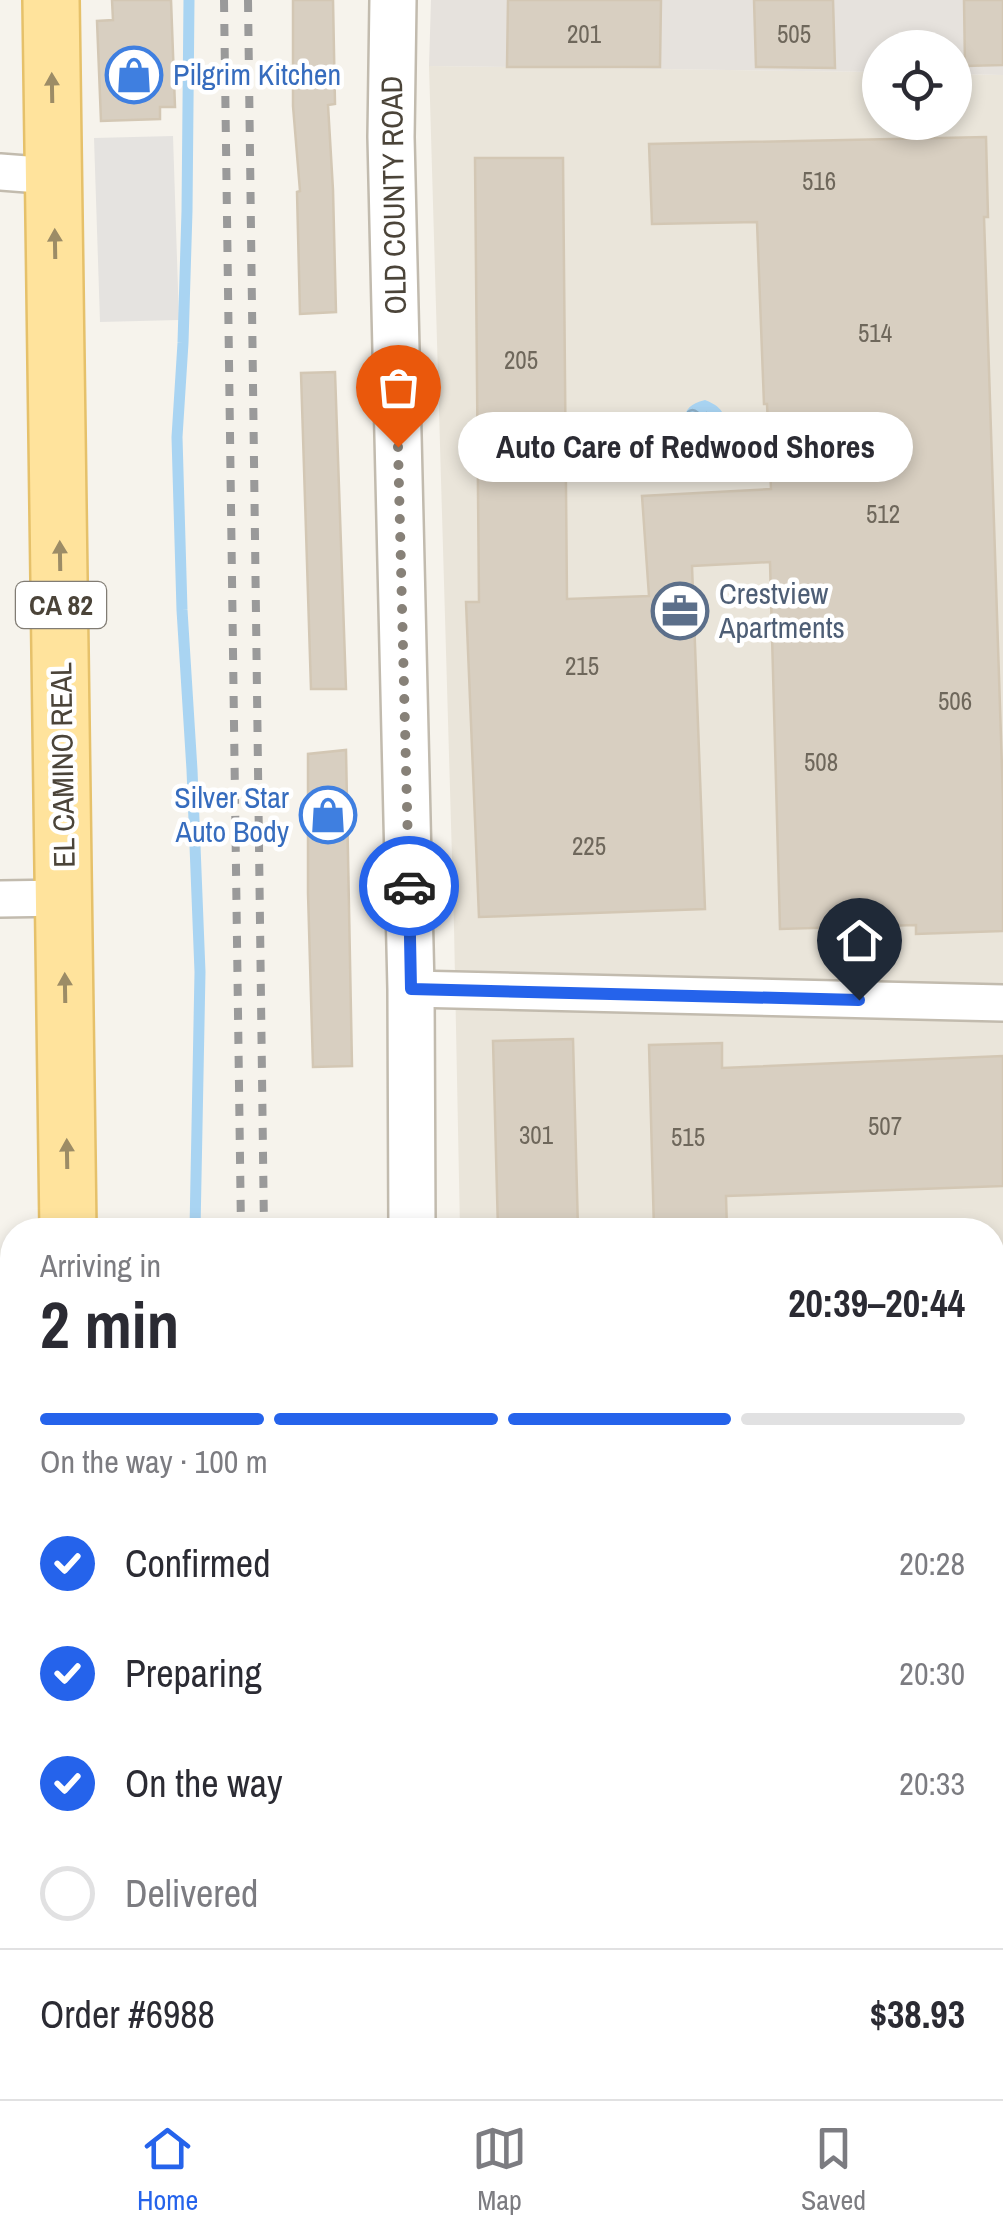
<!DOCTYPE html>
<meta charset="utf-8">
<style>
body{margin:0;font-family:"Archivo Narrow",sans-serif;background:#f7f7f7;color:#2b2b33;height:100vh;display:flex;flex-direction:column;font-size:38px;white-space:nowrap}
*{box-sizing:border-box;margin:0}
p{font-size:32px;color:#7c7c81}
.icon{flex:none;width:55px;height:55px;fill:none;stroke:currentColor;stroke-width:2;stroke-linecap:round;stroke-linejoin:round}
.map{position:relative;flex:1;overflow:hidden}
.drawer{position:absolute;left:0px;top:1218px;width:1005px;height:882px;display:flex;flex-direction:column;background:#fff;border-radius:40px 40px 0 0;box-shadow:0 5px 15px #0003}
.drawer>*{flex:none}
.tools{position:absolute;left:862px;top:30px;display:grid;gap:20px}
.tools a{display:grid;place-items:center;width:110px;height:110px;border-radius:50%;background:#fff;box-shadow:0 5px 15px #0003;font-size:50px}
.pin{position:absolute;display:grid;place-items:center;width:85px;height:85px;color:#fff;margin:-102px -42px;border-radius:50% 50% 50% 0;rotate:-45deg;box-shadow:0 0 10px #0007}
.pin .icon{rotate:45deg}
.courier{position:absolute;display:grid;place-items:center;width:100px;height:100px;margin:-50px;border:8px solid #2563eb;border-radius:50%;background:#fff;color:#222;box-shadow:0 2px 12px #0007}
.bubble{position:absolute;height:70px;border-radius:35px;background:#fff;box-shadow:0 5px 15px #0003;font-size:32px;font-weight:700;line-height:70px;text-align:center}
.overview em{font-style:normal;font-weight:700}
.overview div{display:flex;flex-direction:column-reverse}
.overview{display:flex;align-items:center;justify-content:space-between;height:170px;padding:0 40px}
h1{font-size:65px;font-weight:700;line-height:75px}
.bar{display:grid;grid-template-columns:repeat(4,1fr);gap:15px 10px;align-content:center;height:120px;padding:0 40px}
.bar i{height:12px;border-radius:8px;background:#e1e1e2}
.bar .current{background:#2563eb}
.bar p{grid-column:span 4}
.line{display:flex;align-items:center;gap:25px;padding:0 40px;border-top:2px solid #e1e1e2}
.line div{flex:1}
ol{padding:0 40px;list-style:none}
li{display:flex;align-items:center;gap:30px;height:110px}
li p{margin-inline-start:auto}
li .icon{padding:10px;border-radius:50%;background:#2563eb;color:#fff;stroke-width:4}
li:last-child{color:#7c7c81}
li i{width:55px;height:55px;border:5px solid #e1e1e2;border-radius:50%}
.menu{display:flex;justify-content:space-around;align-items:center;height:140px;border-top:2px solid #e1e1e2;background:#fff;font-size:28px;color:#7c7c81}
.menu a{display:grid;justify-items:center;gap:5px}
.menu .current{color:#2563eb}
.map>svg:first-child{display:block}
.residential{fill:#eae5da}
.industrial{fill:#e6e2dd}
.parking{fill:#e5e3e0}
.water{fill:url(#water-ripples)}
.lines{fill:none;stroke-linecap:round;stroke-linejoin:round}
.stream{stroke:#a9d4f2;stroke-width:11}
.building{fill:#d8cfc1;stroke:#d3c7b4;stroke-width:2.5}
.service-casing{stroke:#c2bbae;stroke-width:22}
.minor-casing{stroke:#c2bbae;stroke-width:40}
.tertiary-casing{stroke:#c2bbae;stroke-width:50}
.primary-casing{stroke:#e6c16a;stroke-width:60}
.service{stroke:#fff;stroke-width:18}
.minor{stroke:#fff;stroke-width:35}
.tertiary{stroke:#fff;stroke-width:45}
.primary{stroke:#ffe39c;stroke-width:55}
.rail{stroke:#9a9a9a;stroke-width:8;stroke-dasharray:12 12;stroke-linecap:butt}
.oneway{fill:#9c8c66}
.done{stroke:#878178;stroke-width:10;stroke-dasharray:0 18}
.route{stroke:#2563eb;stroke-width:12}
.labels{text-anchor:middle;stroke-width:9;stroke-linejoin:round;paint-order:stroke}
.number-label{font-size:25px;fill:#6e675b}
.shield{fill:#fff;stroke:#817c74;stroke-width:2.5}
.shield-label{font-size:28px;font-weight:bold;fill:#4b4439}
.shop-label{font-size:30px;fill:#366cbe;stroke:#fff;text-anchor:start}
.street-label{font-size:30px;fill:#4b4439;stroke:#fff}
.service-label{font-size:30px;fill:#4e5e75;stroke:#fff;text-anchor:start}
</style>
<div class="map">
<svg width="1003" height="2099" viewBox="0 0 1003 2099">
<defs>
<pattern id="water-ripples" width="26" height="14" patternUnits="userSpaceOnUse" patternTransform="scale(2.5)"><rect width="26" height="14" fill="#a9d4f2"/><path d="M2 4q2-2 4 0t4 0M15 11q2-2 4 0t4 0" fill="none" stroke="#8caec5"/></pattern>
</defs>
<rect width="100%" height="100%" fill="#f6f3ec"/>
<polygon class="residential" points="429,66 880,72 880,122 955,122 955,74 1003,75 1003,1727 992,1727 992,1230 460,1230 454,927"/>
<g class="industrial">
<polygon points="431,0 1003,0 1003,75 955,74 955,48 880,48 880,72 429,66"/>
<polygon points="992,1727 1003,1727 1003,2099 449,2099 449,2088 992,2088"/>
</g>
<polygon class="parking" points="173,136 179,320 100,322 94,138"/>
<path class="water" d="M705 400C715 404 726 410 724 423 721 435 718 426 717 438 716 446 722 446 716 454 712 461 703 462 698 470L687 473 680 468 676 459C677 457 684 446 685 443 690 423 674 408 705 400Z"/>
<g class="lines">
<g class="stream">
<polyline points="189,0 187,211 183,343 177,437 182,610 192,770 200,972 195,1230"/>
<polyline points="194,2099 195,2088"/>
</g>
</g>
<g class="building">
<polygon points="112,0 171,0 175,107 160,107 160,119 101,121 97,21 113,20"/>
<polygon points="293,0 333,0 335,104 328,105 333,190 336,312 300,314 297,192 300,191 293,106"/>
<polygon points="508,0 661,0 660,67 507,67"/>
<polygon points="754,0 833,0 835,68 756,67"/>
<polygon points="964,0 1003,0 1003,65 965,66"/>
<polygon points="986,137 988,217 984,217 1003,799 1003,931 916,934 916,925 780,929 770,562 692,566 705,909 479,917 466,602 479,602 475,158 563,158 567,599 649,596 642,496 771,489 767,404 764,404 757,222 652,224 649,144"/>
<polygon points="335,372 346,689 311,689 301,373"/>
<polygon points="346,750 352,1066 313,1067 308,893 308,754"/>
<polygon points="573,1039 578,1230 498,1230 493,1041"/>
<polygon points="722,1043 722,1068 1003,1056 1003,1186 726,1196 727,1230 654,1230 649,1045"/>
</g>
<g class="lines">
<g class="service-casing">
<polyline id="service" points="620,2099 620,2088"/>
</g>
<g class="minor-casing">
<g id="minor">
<polyline points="0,172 53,176"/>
<polyline points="0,899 64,898"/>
<polyline points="411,989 1003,1003"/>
<polyline points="0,1684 12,1684"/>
</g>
</g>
<g class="tertiary-casing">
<g id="tertiary">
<polyline points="393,0 391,137 411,989 412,1230"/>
<polyline points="396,2099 397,2088"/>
</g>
</g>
<g class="primary-casing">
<g id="primary">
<polyline points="51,0 68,1230"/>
<polyline points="0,1743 2,2099"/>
<polyline points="78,2099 78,2088"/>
</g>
</g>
<use href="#service" class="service"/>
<use href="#minor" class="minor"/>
<use href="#tertiary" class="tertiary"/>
<use href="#primary" class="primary"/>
<g class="rail">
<polyline points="224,0 241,1230"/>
<polyline points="248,0 264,1230"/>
<polyline points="249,2088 249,2099"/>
<polyline points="274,2088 274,2099"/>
</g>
</g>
<defs><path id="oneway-solid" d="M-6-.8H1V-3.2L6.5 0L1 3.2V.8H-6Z" transform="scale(2.5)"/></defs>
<g class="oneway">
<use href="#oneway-solid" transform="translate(52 88) rotate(-91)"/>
<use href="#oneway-solid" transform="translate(55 244) rotate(-91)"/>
<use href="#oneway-solid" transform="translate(60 556) rotate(-91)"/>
<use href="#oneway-solid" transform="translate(65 988) rotate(-91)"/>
<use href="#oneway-solid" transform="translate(67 1154) rotate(-91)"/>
</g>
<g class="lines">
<polyline class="done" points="398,447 409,886"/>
<polyline class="route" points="409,886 411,989 859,1000"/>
</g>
<defs>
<g id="shop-ring" transform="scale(2.875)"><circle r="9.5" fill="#fff" stroke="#3f7fe0" stroke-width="1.5"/><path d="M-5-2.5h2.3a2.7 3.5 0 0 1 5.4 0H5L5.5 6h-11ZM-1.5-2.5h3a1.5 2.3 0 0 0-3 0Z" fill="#3f7fe0"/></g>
<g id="office-ring" transform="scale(2.875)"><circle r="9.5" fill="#fff" stroke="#5c6f8a" stroke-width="1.5"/><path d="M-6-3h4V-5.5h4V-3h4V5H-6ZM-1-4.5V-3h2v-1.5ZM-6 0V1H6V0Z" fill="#5c6f8a"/></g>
</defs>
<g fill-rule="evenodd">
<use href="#shop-ring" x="134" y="75"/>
<use href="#office-ring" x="680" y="611"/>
<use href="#shop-ring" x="328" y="815"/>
</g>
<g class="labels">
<g class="number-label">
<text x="584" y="43">201</text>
<text x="794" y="43">505</text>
<text x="819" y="190">516</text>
<text x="875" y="342">514</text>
<text x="521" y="369">205</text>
<text x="883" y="523">512</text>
<text x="582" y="675">215</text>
<text x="955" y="710">506</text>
<text x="821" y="771">508</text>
<text x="589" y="855">225</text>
<text x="885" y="1135">507</text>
<text x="536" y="1144">301</text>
<text x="688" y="1146">515</text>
</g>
<rect class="shield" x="16" y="582" width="90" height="46" rx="8"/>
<g class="shield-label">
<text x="61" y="615">CA 82</text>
</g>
<g class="shop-label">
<text x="173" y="85">Pilgrim Kitchen</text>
<text x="289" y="808" text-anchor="end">Silver Star<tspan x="289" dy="34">Auto Body</tspan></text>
</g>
<g class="street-label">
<text transform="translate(394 195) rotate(-91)" y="10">OLD COUNTY ROAD</text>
<text transform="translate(63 765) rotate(-91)" y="10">EL CAMINO REAL</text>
</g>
<g class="service-label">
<text x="719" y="604">Crestview<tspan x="719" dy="34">Apartments</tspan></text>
</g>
</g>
</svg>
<div class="tools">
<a><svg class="icon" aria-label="locate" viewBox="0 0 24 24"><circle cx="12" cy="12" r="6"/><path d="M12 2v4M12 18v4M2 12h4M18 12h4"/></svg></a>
</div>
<div class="pin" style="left:398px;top:447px;background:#ea580c"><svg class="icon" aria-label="bag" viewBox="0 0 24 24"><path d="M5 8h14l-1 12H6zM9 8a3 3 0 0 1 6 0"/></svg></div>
<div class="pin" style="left:859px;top:1000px;background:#1f2937"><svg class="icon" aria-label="home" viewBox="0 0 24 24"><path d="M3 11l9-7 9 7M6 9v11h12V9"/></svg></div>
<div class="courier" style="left:409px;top:886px"><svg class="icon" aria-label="car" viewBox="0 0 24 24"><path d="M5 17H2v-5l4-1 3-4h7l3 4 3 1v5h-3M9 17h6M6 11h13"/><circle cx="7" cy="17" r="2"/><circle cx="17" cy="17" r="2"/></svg></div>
<div class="bubble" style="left:458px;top:412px;width:455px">Auto Care of Redwood Shores</div>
<section class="drawer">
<div class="overview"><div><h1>2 min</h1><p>Arriving in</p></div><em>20:39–20:44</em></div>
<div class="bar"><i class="current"></i><i class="current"></i><i class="current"></i><i></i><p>On the way · 100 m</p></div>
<ol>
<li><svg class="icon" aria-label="check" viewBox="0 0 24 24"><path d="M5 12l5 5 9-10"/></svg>Confirmed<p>20:28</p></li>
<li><svg class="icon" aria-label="check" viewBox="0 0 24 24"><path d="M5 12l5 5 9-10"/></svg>Preparing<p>20:30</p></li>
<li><svg class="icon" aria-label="check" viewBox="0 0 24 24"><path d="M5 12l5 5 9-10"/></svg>On the way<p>20:33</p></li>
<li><i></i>Delivered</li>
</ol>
<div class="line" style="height:130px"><div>Order #6988</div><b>$38.93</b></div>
</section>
</div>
<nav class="menu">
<a class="current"><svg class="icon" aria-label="home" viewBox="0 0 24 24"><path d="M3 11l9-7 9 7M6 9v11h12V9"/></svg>Home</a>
<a><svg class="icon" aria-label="map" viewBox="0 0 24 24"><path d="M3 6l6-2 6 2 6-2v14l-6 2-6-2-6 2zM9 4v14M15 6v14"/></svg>Map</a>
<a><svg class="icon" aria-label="saved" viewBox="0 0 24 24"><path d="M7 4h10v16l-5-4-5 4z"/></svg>Saved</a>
</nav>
